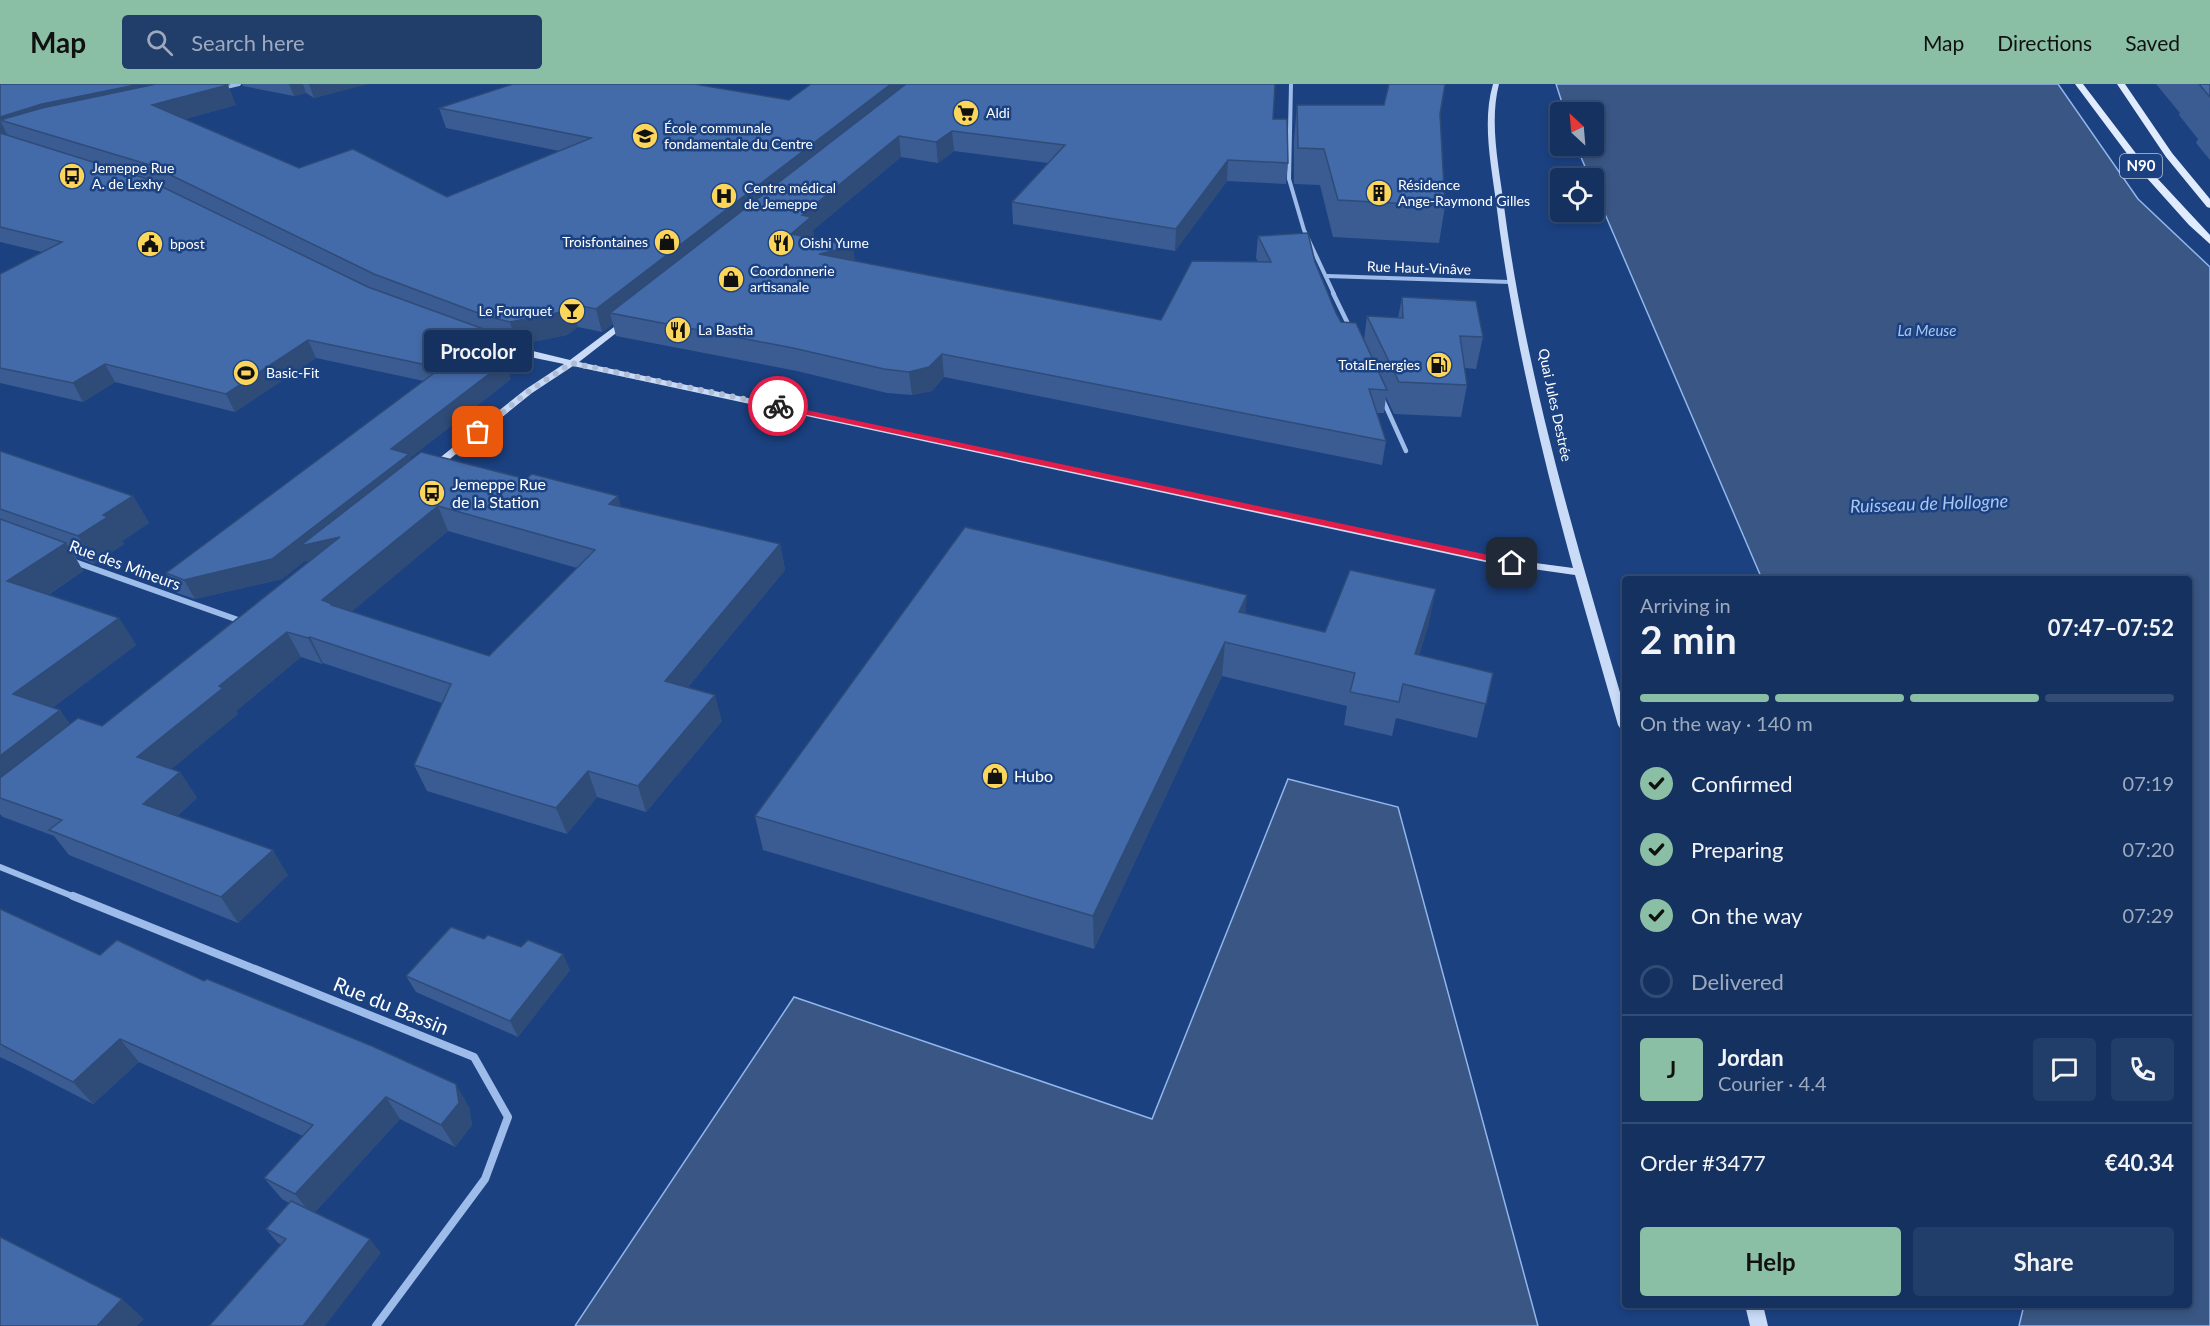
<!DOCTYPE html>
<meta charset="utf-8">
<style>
body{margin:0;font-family:Lato,sans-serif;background:#213d69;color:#f1f3f6;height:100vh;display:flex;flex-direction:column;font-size:22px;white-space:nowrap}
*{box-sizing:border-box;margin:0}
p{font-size:20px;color:#9da9bd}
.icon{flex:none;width:33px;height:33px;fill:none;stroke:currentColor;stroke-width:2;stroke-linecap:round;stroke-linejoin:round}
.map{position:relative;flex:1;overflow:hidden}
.details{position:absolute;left:1622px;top:492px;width:570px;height:732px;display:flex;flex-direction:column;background:#143160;border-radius:6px;box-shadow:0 3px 9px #0003,0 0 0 2px #334c75}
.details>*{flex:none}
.needle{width:39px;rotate:334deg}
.controls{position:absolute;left:1550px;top:18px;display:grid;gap:12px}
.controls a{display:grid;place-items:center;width:54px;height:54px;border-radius:6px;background:#143160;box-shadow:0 3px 9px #0003,0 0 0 2px #334c75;font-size:30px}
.pin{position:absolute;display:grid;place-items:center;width:51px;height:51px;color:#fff;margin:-26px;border-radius:12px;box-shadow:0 3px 9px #0006}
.courier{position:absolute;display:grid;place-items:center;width:60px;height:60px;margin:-30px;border:4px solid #e11d48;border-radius:50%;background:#fff;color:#222;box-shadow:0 2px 8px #0007}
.bubble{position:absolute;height:42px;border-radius:6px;background:#143160;box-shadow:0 3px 9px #0003,0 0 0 2px #334c75;font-size:20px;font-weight:700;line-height:42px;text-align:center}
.overview em{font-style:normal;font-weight:700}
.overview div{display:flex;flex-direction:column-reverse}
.overview{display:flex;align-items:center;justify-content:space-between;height:102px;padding:0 18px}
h1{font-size:39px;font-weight:700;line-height:45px}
.bar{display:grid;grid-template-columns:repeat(4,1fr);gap:9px 6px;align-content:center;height:72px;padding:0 18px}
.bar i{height:8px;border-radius:4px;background:#334c75}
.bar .active{background:#8abfa5}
.bar p{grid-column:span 4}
.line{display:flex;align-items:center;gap:15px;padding:0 18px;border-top:2px solid #334c75}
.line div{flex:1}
.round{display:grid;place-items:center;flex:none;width:63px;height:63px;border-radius:6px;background:#213d69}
ol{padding:0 18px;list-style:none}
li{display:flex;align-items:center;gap:18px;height:66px}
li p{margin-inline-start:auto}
li .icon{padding:6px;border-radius:50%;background:#8abfa5;color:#111;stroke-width:4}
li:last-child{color:#9da9bd}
li i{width:33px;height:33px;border:3px solid #334c75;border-radius:50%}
.primary-button{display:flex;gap:12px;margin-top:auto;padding:12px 18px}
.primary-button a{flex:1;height:69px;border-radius:6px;background:#8abfa5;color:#111;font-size:24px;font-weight:700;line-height:69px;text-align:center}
.primary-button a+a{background:#213d69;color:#f1f3f6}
header{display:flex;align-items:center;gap:36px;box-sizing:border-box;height:84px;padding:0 30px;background:#8abfa5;color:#111}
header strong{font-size:28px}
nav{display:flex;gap:33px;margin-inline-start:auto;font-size:21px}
.search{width:420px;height:54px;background:#213d69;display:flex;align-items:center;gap:15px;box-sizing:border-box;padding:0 21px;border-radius:6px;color:#9da9bd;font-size:22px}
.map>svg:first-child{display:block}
.water{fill:#395684;stroke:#91b6ec;stroke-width:1.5}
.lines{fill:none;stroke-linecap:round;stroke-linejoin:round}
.street-far3{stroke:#9ebcea;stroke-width:4}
.street-far2{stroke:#9ebcea;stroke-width:4.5}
.street-far1{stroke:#9ebcea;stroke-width:6}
.street{stroke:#9ebcea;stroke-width:8}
.secondary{fill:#c9dbf7;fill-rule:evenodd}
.primary{fill:#e1ebfe;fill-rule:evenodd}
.wall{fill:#3a5c92;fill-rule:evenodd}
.shaded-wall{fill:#2f4b77}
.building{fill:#436baa;stroke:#2f4b77;stroke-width:1.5;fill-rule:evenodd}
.route{fill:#e11d48}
.done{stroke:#afbcd3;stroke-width:6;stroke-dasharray:0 10.8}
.labels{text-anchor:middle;stroke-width:5;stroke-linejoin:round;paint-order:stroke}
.far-poi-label{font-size:14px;fill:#fff;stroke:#1b4180;text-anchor:start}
.far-street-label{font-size:14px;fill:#fff;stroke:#1b4180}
.shield{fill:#1b4180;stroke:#bbc6d9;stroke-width:1.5}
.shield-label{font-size:15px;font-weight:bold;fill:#fff}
.far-water-label{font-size:15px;font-style:italic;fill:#a9c6f2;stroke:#1b4180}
.poi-label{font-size:16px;fill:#fff;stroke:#1b4180;text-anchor:start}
.street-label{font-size:16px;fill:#fff;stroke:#1b4180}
.water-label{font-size:18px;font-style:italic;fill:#a9c6f2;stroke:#1b4180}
.near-street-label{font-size:20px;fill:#fff;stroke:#1b4180}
</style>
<header>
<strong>Map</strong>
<div class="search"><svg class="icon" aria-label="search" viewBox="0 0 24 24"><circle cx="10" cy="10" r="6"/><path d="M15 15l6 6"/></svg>Search here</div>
<nav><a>Map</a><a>Directions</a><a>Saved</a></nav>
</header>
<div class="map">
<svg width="2210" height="1242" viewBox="0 0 2210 1242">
<rect width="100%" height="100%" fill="#1b4180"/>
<g class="water">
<polygon points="1556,0 2058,0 2138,115 2210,183 2210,1242 2019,1242 2024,1221 2188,1221 2188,495 1762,495 1614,151 1593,102 1593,94 1590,94 1577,64 1577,62 1593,62 1593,28 1565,28"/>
<polygon points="1288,695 1398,723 1538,1242 575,1242 794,913 1152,1035"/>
</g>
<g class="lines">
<g class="street-far3">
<polyline points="1291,0 1289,95 1304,146 1334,210"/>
<polyline points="222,4 239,0"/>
<polyline points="1327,192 1510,198"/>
</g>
<g class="street-far2">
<polyline points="1333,209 1350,244"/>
<polyline points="1383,316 1406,367"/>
</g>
<g class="street-far1">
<polyline points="72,477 241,537"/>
<polyline points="0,783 77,814"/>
</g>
<polyline class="street" points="73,812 474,973 508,1033 485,1095 376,1242"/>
<g class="secondary">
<path d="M1493 0H1499C1489 38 1499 83 1504 122 1526 293 1576 458 1624 622V645L1620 644 1618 641 1575 491 1490 479 573 282 532 309 436 386 432 387 427 384 526 305 564 280 525 272 475 257V253L570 276 626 234 629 235V239L579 278 1490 473 1573 484C1540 363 1511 242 1496 118 1491 80 1482 37 1493 0Z"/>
<polygon points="1745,1221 1763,1221 1768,1242 1750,1242"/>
</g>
<g class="primary">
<polygon points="2075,0 2083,0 2144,80 2210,151 2210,160 2189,141 2137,83"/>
<polygon points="2117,0 2125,0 2172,69 2210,115 2210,124 2207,123 2166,73"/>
</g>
</g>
<g class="wall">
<path d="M0 0 236 21 185 35 299 84 447 113 559 67 446 44 439 24 789 16 1273 35 1288 79 1286 100 1227 97 1175 167 1013 140 1012 118 1048 79 954 67 938 79 901 73 813 146 814 154 855 177 1161 236 1258 178 1256 174 1258 152 1315 178 1336 229 1341 238 1364 256 1367 232 1398 234 1402 213 1483 253 1476 285 1465 284 1467 301 1461 333 1394 330 1386 313 1384 329H1377L1386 357 1382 381 944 293 932 307 912 311 887 309 797 287 616 252 613 240 602 248 578 243 567 251 517 261 491 254 494 265 478 268 511 295 410 374 411 376 621 423 780 460 785 486 688 603 722 637 646 728 597 713 567 750 427 707 414 681 442 619 323 579 322 580 301 573 236 627 238 630 171 685 180 688 197 714 177 732 288 791 238 839 69 771 54 752 3 733 0 730V367L133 412 149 439 122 457 124 460 94 480 75 472 83 487 48 511 119 534 136 561 52 624 60 626 70 641 102 642 308 479 306 476 282 495 195 515 177 509 166 489 424 297 316 274 235 328 115 298 83 318 0 299V190L42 168 0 158ZM448 447 577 484 489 572 351 528Z"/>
<polygon points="242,0 367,0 314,14 306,9 294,12 243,2"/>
<polygon points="2156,0 2210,0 2210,76 2196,59 2198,55 2179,31 2180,29"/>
<polygon points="1297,21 1440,33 1445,122 1439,159 1333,153 1320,101 1294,100 1294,55"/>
<polygon points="1247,511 1245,529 1325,548 1429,539 1419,571 1493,589 1477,654 1396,634 1392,652 1344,641 1347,622 1222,592 1094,865 763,766 755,732"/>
<polygon points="0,825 100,871 469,1023 472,1041 455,1063 400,1035 315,1128 381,1169 281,1160 278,1159 266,1145 289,1119 282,1115 264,1094 303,1052 139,978 93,1020 19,982 0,973"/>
<polygon points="570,886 518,953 416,908 406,892"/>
</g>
<g class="shaded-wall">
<polygon points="140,0 199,0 0,36 0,33 42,20"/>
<polygon points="289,0 303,0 306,9 294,12"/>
<polygon points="309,0 367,0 314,14"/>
<polygon points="891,0 918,0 610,229 613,240 602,248 596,225"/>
<polygon points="228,1 236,21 162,41 152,21"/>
<polygon points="0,36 7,50 0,52"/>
<polygon points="952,47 954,67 938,79 936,58"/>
<polygon points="899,52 901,73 813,146 814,155 791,150 802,131"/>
<polygon points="1228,76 1227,97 1175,167 1176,145"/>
<polygon points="853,162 856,184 819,170"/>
<polygon points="571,220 578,243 567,251 517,261 510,238"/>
<polygon points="489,247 494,265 467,270 441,256"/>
<polygon points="308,256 316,274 235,328 226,310"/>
<polygon points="942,270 944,293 932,307 912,311 909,288"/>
<polygon points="506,277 511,295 410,374 416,389 340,453 312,488 306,476 282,495 195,515 184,496 391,365"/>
<polygon points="105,280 115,298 83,318 73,299"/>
<polygon points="133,412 149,439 122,457 124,460 94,480 78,452 103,431"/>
<polygon points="618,412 625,437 609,420"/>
<polygon points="438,422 448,447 341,537 322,516"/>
<polygon points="66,459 83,487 26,525 7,497"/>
<polygon points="780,460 785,486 672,622 665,597"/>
<polygon points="1436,505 1429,539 1409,604 1415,570"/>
<polygon points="1247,511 1244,545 1236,561 1239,528"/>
<polygon points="119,534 136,561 33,638 13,610"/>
<polygon points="287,548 301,573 236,627 238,630 155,699 137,673 219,602"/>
<polygon points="310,553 323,579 322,580 308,554"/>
<polygon points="1225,558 1222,592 1094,865 1093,832"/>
<polygon points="715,611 722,637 646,728 638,702"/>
<polygon points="60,626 80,654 0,714 0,672"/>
<polygon points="588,687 597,713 567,750 556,724"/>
<polygon points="180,688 197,714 161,745 143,720"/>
<polygon points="273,766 288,791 238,839 221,813"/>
<polygon points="563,870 570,886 518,953 510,937"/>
<polygon points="120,955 139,978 93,1020 73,998"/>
<polygon points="456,1000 469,1023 472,1041 455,1063 441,1041"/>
<polygon points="386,1013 400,1035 312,1131 295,1110"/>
<polygon points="370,1155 381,1169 325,1242 303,1242"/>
<polygon points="122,1215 144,1235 137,1242 97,1242"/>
</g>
<g class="building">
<polygon points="0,0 140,0 42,20 0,33"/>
<polygon points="156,0 225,0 228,1 152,21 299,84 353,65 447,113 591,54 439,24 513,0 694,0 789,16 811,0 891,0 596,225 571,220 561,228 510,238 486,232 374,190 150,81 0,36 42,24"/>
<polygon points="906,0 1275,0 1273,35 1287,35 1288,79 1228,76 1176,145 1012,118 1065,61 952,47 936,58 899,52 802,131 811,133 791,150 853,162 819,170 1161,236 1192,177 1271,178 1258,152 1308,149 1315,178 1336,229 1341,238 1356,239 1387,306 1369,305 1386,357 942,270 929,283 909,288 884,285 793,264 610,229"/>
<polygon points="1389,0 1445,0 1440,30 1445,122 1338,116 1324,65 1298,64 1297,21 1384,21"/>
<polygon points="2199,0 2210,0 2210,13"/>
<polygon points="0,49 144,94 368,203 489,247 441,256 465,264 465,266 467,265 506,277 391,365 409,370 272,475 184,496 166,489 441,284 308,256 226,310 105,280 73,299 0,284 0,190 62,158 0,143"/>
<polygon points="1402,213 1476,217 1483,253 1460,252 1467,301 1399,298 1367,232 1403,234"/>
<polygon points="0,367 133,412 103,431 108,433 78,452 0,425"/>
<path d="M421 368 526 395 532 390 618 412 609 420 780 460 665 597 715 611 638 702 588 687 556 724 414 681 451 600 310 553 308 554 287 548 219 602 223 604 137 673 180 688 143 720 273 766 221 813 49 746 62 736 0 714V694L78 634 102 642 340 453 300 462ZM438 422 595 466 489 572 331 521 332 520 322 516Z"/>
<polygon points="0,435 66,459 7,497 119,534 13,610 60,626 0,672"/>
<polygon points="965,443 1247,511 1239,528 1325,548 1350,486 1436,505 1415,570 1493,589 1486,620 1403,600 1399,618 1350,608 1355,589 1225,558 1093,832 755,732"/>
<polygon points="0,825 100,871 117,856 204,897 207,895 372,962 456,1000 459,1019 441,1041 386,1013 295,1110 264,1094 313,1041 120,955 73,998 0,960"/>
<polygon points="451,843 484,855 488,851 521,863 528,856 563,870 510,937 406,892"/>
<polygon points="291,1117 370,1155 303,1242 209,1242 286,1155 266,1145"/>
<polygon points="0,1153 122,1215 97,1242 0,1242"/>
</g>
<polygon class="route" points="778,320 1512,476 1517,479 1512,482 775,324 774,322"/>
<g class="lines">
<polyline class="done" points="478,348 529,307 572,279 778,322"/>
</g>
<defs>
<g id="supermarket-disc" transform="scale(1.35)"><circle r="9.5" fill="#fcd65a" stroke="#1b4180"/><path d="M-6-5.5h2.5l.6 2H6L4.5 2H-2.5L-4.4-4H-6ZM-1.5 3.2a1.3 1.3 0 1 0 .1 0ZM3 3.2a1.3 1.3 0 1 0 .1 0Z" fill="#111"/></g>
<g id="school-disc" transform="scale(1.35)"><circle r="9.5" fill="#fcd65a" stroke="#1b4180"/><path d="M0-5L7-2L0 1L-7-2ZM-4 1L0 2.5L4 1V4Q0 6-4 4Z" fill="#111"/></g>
<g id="bus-disc" transform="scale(1.35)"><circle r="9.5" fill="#fcd65a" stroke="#1b4180"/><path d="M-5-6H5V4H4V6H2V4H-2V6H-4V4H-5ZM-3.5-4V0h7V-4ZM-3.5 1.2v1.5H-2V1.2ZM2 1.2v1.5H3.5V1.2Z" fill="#111"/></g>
<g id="building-disc" transform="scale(1.35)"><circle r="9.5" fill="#fcd65a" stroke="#1b4180"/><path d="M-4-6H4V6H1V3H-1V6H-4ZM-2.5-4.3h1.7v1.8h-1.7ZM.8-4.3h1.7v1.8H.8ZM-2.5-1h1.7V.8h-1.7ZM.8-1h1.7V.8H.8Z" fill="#111"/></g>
<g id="hospital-disc" transform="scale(1.35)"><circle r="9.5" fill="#fcd65a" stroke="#1b4180"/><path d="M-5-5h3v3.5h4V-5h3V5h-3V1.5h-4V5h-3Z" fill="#111"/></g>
<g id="shop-disc" transform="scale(1.35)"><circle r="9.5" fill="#fcd65a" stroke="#1b4180"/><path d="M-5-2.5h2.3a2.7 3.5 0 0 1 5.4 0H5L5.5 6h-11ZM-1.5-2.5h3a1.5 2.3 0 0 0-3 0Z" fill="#111"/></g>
<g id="restaurant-disc" transform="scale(1.35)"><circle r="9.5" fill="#fcd65a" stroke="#1b4180"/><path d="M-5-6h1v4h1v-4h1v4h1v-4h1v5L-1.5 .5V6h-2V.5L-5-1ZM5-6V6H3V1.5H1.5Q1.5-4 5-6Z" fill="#111"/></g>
<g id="civic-disc" transform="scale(1.35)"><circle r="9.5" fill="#fcd65a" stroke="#1b4180"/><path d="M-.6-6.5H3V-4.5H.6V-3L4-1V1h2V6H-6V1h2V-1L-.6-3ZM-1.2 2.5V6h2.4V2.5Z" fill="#111"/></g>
<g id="bar-disc" transform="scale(1.35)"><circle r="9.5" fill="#fcd65a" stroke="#1b4180"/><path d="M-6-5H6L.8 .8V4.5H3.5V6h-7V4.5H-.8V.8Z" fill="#111"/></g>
<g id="fuel-disc" transform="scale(1.35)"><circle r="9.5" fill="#fcd65a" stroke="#1b4180"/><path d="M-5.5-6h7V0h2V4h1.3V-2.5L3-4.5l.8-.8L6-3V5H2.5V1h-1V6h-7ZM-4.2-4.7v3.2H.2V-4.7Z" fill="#111"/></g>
<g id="stadium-disc" transform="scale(1.35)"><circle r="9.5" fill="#fcd65a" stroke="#1b4180"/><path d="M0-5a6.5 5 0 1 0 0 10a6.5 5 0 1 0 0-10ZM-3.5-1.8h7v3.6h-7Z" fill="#111"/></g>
</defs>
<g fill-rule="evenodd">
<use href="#supermarket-disc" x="966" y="29"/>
<use href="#school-disc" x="645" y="52"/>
<use href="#bus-disc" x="72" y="92"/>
<use href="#building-disc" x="1379" y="109"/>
<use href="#hospital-disc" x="724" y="112"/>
<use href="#shop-disc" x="667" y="158"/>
<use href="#restaurant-disc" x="781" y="159"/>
<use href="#civic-disc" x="150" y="160"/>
<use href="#shop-disc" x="731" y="195"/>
<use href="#bar-disc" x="572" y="227"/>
<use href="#restaurant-disc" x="678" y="246"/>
<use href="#fuel-disc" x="1439" y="281"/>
<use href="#stadium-disc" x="246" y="289"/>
<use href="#bus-disc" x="432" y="409"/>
<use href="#shop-disc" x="995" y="692"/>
</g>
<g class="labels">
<g class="far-poi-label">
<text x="986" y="34">Aldi</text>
<text x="664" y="49">École communale<tspan x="664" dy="16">fondamentale du Centre</tspan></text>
<text x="92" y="89">Jemeppe Rue<tspan x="92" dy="16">A. de Lexhy</tspan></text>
<text x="1398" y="106">Résidence<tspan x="1398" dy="16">Ange-Raymond Gilles</tspan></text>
<text x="744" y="109">Centre médical<tspan x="744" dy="16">de Jemeppe</tspan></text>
<text x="648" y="163" text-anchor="end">Troisfontaines</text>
<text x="800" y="164">Oishi Yume</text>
<text x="170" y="165">bpost</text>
<text x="750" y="192">Coordonnerie<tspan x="750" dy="16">artisanale</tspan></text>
<text x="552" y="232" text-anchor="end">Le Fourquet</text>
<text x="698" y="251">La Bastia</text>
<text x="1420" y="286" text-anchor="end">TotalEnergies</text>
<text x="266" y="294">Basic-Fit</text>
</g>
<g class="far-street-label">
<text transform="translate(1419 184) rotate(2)" y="5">Rue Haut-Vinâve</text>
<text transform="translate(1555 321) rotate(78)" y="5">Quai Jules Destrée</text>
</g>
<rect class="shield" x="2120" y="70" width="42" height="24" rx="4.5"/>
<g class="shield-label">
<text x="2141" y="87">N90</text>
</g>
<g class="far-water-label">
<text x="1927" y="252">La Meuse</text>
</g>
<g class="poi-label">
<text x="452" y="406">Jemeppe Rue<tspan x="452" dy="18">de la Station</tspan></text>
<text x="1014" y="698">Hubo</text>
</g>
<g class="street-label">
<text transform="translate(125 481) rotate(20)" y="6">Rue des Mineurs</text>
</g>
<g class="water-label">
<text transform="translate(1929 420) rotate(-2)" y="6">Ruisseau de Hollogne</text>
</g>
<g class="near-street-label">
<text transform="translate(391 922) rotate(22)" y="7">Rue du Bassin</text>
</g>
</g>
</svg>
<div class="controls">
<a><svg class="needle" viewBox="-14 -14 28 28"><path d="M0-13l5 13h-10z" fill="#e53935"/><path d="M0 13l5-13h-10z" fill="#9da9bd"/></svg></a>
<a><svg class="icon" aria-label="locate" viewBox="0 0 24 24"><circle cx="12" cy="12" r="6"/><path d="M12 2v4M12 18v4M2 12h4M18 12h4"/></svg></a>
</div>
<div class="pin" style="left:478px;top:348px;background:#ea580c"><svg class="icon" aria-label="bag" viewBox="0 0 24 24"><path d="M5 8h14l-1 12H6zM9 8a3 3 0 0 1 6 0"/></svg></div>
<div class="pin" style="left:1512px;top:479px;background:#1f2937"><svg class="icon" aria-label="home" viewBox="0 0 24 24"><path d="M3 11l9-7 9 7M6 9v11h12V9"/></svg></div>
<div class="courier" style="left:778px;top:322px"><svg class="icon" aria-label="bike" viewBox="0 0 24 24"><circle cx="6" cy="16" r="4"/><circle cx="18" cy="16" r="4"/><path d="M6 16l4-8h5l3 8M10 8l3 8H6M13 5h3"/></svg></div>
<div class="bubble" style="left:424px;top:246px;width:108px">Procolor</div>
<section class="details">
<div class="overview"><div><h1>2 min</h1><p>Arriving in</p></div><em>07:47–07:52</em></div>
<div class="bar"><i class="active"></i><i class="active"></i><i class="active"></i><i></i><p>On the way · 140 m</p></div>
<ol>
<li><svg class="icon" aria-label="check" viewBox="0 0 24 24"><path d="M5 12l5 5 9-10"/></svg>Confirmed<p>07:19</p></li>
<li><svg class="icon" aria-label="check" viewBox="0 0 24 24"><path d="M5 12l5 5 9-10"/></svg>Preparing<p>07:20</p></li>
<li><svg class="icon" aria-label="check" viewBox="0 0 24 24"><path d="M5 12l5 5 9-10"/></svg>On the way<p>07:29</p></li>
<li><i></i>Delivered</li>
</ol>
<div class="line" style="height:108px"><b class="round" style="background:#8abfa5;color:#111">J</b><div><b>Jordan</b><p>Courier · 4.4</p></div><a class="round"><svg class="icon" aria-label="chat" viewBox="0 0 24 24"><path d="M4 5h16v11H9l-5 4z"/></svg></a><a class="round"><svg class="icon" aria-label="phone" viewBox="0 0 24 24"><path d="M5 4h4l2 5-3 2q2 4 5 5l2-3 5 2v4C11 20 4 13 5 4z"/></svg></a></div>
<div class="line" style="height:78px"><div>Order #3477</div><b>€40.34</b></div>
<div class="primary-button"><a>Help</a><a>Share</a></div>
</section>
</div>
